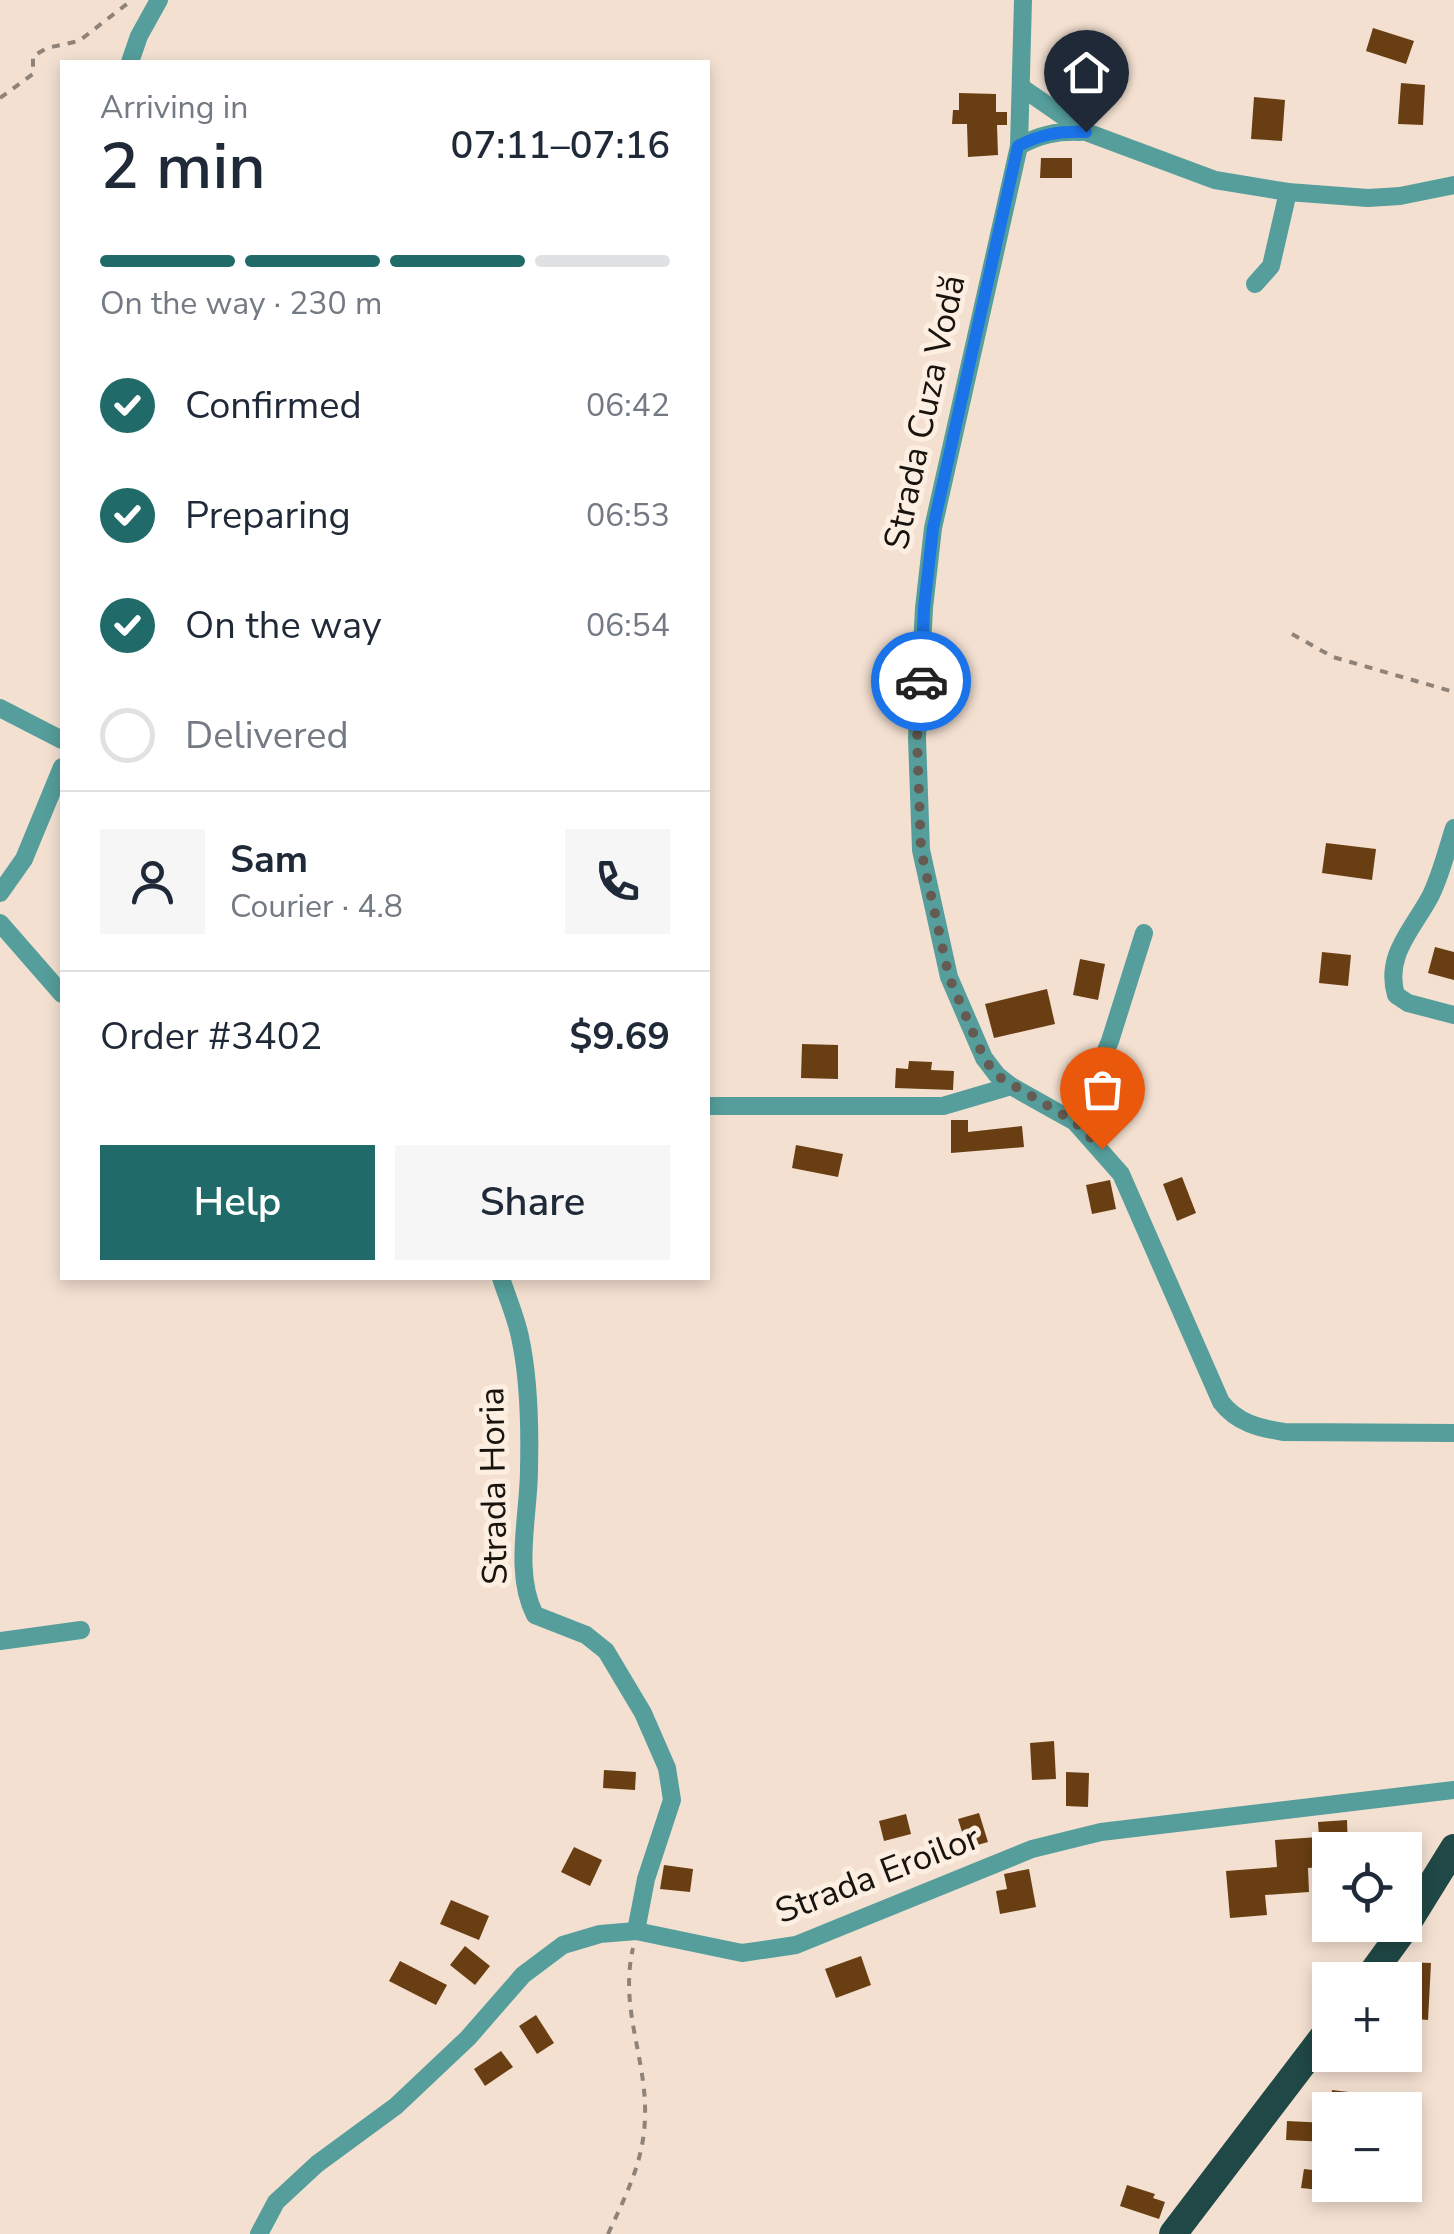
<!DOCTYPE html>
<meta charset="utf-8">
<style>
body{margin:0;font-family:"Nunito Sans",sans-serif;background:#f6f6f7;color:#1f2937;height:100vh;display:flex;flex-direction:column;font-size:38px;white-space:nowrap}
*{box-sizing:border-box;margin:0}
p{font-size:32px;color:#747a83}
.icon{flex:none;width:55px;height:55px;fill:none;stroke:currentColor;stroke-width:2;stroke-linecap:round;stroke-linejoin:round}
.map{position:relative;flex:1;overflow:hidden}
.details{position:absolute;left:60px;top:60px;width:650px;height:1220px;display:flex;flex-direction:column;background:#fff;border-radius:0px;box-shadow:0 5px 15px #0003}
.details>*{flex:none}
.buttons{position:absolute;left:1312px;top:1832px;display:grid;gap:20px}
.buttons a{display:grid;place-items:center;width:110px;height:110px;border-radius:0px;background:#fff;box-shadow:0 5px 15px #0003;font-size:50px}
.pin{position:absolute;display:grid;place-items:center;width:85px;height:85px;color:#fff;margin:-102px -42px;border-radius:50% 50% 50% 0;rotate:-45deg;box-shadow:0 0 10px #0007}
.pin .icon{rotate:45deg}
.courier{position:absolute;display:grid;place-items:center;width:100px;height:100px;margin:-50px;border:8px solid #1a73e8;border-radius:50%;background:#fff;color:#222;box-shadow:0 2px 12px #0007}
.head em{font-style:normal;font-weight:600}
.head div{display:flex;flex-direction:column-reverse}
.head{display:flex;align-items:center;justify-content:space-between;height:170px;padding:0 40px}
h1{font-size:65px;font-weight:600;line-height:75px}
.bar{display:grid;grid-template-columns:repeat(4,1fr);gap:15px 10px;align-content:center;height:120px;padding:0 40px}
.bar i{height:12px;border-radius:8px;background:#e0e1e3}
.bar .selected{background:#206b69}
.bar p{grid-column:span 4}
.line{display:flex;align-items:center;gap:25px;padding:0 40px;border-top:2px solid #e0e1e3}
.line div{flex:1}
.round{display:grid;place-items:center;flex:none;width:105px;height:105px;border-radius:0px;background:#f6f6f7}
ol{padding:0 40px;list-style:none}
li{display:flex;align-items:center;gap:30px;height:110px}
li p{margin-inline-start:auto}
li .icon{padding:10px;border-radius:50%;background:#206b69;color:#fff;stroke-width:4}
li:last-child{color:#747a83}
li i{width:55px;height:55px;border:5px solid #e0e1e3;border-radius:50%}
.primary-button{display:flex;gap:20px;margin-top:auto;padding:20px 40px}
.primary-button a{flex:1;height:115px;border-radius:0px;background:#206b69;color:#fff;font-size:40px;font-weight:600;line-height:115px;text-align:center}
.primary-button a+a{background:#f6f6f7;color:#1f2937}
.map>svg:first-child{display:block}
.building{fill:#693e12}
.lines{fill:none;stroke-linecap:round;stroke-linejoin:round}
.path{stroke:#8f8278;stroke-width:4;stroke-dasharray:8 8;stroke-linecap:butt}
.minor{stroke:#559e9b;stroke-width:18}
.trunk{stroke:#204846;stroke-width:28}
.done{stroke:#655b52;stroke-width:10;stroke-dasharray:0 18}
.route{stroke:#1a73e8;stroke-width:12}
.labels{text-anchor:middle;stroke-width:10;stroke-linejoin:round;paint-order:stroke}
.street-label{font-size:35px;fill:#19130e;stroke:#fdeee2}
</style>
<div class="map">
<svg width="1454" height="2234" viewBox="0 0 1454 2234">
<rect width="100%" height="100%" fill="#f3e0d1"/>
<g class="building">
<polygon points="1373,28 1414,41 1406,64 1366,51"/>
<polygon points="1081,70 1107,72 1105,104 1079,103"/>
<polygon points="1401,83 1425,85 1423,125 1398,124"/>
<polygon points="959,93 996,94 996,112 1007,112 1007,125 997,125 998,155 968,157 967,124 952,124 953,110 959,110"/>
<polygon points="1254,97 1285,100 1282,141 1251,139"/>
<polygon points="1041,158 1072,158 1072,178 1040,178"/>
<polygon points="1326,843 1376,849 1372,880 1322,873"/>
<polygon points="1435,947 1454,952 1454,980 1428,973"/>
<polygon points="1322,952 1351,955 1348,986 1319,983"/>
<polygon points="1080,959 1105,964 1098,1000 1073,995"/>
<polygon points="1047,989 1055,1024 994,1038 985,1004"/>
<polygon points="802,1044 838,1045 838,1079 801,1078"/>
<polygon points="909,1061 932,1062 931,1070 954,1071 953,1090 895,1088 896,1068 908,1069"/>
<polygon points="951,1120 968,1120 968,1132 1022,1126 1024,1147 951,1153"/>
<polygon points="796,1145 843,1154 838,1177 792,1168"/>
<polygon points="1182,1177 1196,1213 1177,1221 1163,1184"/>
<polygon points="1110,1180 1116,1209 1092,1214 1086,1185"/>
<polygon points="1054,1741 1056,1779 1032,1780 1030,1743"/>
<polygon points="604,1770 636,1772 635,1790 603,1788"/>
<polygon points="1066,1772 1089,1773 1088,1807 1066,1806"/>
<polygon points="979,1813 988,1842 967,1848 958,1819"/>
<polygon points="906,1814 911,1834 884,1841 879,1821"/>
<polygon points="1347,1820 1348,1850 1330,1850 1330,1866 1308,1868 1309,1892 1265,1895 1267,1915 1230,1918 1226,1871 1277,1867 1275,1840 1319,1837 1318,1822"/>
<polygon points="574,1847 602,1860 590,1886 561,1872"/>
<polygon points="664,1865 693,1869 690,1892 660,1889"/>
<polygon points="1029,1869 1036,1907 1000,1914 996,1891 1007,1889 1004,1874"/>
<polygon points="451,1900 489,1916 479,1940 440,1924"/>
<polygon points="465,1946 490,1966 475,1985 450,1965"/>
<polygon points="861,1956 871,1985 836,1998 825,1969"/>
<polygon points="400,1961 447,1985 436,2005 389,1981"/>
<polygon points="1406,1962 1431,1963 1428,2020 1405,2018"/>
<polygon points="536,2015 554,2043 537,2054 519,2026"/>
<polygon points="501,2051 513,2067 485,2086 474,2069"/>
<polygon points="1332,2090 1381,2096 1379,2110 1329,2110"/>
<polygon points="1287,2121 1328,2123 1327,2142 1286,2140"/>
<polygon points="1304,2169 1330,2172 1330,2191 1301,2188"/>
<polygon points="1127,2185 1155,2194 1153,2198 1165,2202 1159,2219 1120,2206"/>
</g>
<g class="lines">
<g class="path">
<polyline points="0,98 33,74 33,56 47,48 79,41 132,0"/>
<polyline points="1292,634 1333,657 1454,692"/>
<path d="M608 2234C626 2195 644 2161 645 2117 647 2058 619 2009 633 1948"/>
</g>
<g class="minor">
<path d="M1023 0 1019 146 933 528 924 608 917 738 921 850 949 977 984 1058 997 1075 1011 1086 1075 1122 1121 1174 1221 1402C1237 1423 1259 1428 1284 1432L1454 1433"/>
<polyline points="130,62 139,36 159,0"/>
<polyline points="1021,87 1086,132 1215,180 1288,192 1368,198 1400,196 1454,185"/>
<path d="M1019 146C1039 135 1057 131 1080 132"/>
<polyline points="1255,284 1271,266 1288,192"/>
<polyline points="0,708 62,740"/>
<path d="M1454 828C1447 850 1441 874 1431 895 1414 928 1384 955 1396 995L1408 1003 1454 1015"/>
<polyline points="0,893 24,859 62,767"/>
<polyline points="0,923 62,994"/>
<polyline points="708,1106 943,1106 1011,1086"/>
<polyline points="1075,1122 1110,1041 1144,933"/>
<path d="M501 1278C507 1297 516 1317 520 1337 529 1378 530 1427 529 1469 529 1515 513 1573 535 1615L586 1635 606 1651 643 1713 667 1768 672 1800 646 1879 636 1931"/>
<polyline points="0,1641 81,1630"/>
<polyline points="259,2234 276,2202 317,2164 396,2106 468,2038 523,1975 563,1945 600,1934 636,1931 742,1953 796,1945 1032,1849 1101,1832 1454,1790"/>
</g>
<g class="trunk">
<polyline points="1367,1980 1402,1932 1454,1848"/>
<polyline points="1173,2234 1330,2028"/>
</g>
</g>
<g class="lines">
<polyline class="done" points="921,681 917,738 921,850 949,977 984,1058 996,1075 1075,1122 1102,1149"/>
<path class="route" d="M921 681 924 608 933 528 1018 146C1041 134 1060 131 1086 132"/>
</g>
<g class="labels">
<g class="street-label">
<text transform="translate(924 412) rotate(-78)" y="12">Strada Cuza Vodă</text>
<text transform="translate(493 1486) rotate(-91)" y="12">Strada Horia</text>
<text transform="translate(877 1874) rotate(-21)" y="12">Strada Eroilor</text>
</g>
</g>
</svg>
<div class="buttons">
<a><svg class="icon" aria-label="locate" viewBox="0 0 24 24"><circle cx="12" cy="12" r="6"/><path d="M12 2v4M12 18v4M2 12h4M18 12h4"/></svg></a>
<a>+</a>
<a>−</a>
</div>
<div class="pin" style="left:1102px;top:1149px;background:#ea580c"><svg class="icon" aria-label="bag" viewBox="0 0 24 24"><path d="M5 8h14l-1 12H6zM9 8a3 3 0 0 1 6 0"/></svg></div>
<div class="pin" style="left:1086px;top:132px;background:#1f2937"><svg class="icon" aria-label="home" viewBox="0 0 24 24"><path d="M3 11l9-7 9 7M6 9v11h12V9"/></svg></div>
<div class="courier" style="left:921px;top:681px"><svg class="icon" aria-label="car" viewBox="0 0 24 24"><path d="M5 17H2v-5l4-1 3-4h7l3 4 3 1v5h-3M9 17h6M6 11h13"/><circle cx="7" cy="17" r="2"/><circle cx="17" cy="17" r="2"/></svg></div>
<section class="details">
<div class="head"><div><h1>2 min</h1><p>Arriving in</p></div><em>07:11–07:16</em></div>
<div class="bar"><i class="selected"></i><i class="selected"></i><i class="selected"></i><i></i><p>On the way · 230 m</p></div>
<ol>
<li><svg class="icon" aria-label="check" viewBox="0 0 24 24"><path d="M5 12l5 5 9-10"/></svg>Confirmed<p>06:42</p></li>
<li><svg class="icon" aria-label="check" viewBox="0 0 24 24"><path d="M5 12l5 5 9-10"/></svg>Preparing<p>06:53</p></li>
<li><svg class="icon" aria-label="check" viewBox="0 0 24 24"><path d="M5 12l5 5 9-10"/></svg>On the way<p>06:54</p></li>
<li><i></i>Delivered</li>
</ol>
<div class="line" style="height:180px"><a class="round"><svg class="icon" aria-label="person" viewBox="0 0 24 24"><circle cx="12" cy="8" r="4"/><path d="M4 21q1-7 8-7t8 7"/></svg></a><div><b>Sam</b><p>Courier · 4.8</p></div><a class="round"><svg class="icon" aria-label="phone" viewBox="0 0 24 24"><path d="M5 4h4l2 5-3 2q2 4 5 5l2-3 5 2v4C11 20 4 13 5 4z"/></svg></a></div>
<div class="line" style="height:130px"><div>Order #3402</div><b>$9.69</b></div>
<div class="primary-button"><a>Help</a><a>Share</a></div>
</section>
</div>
